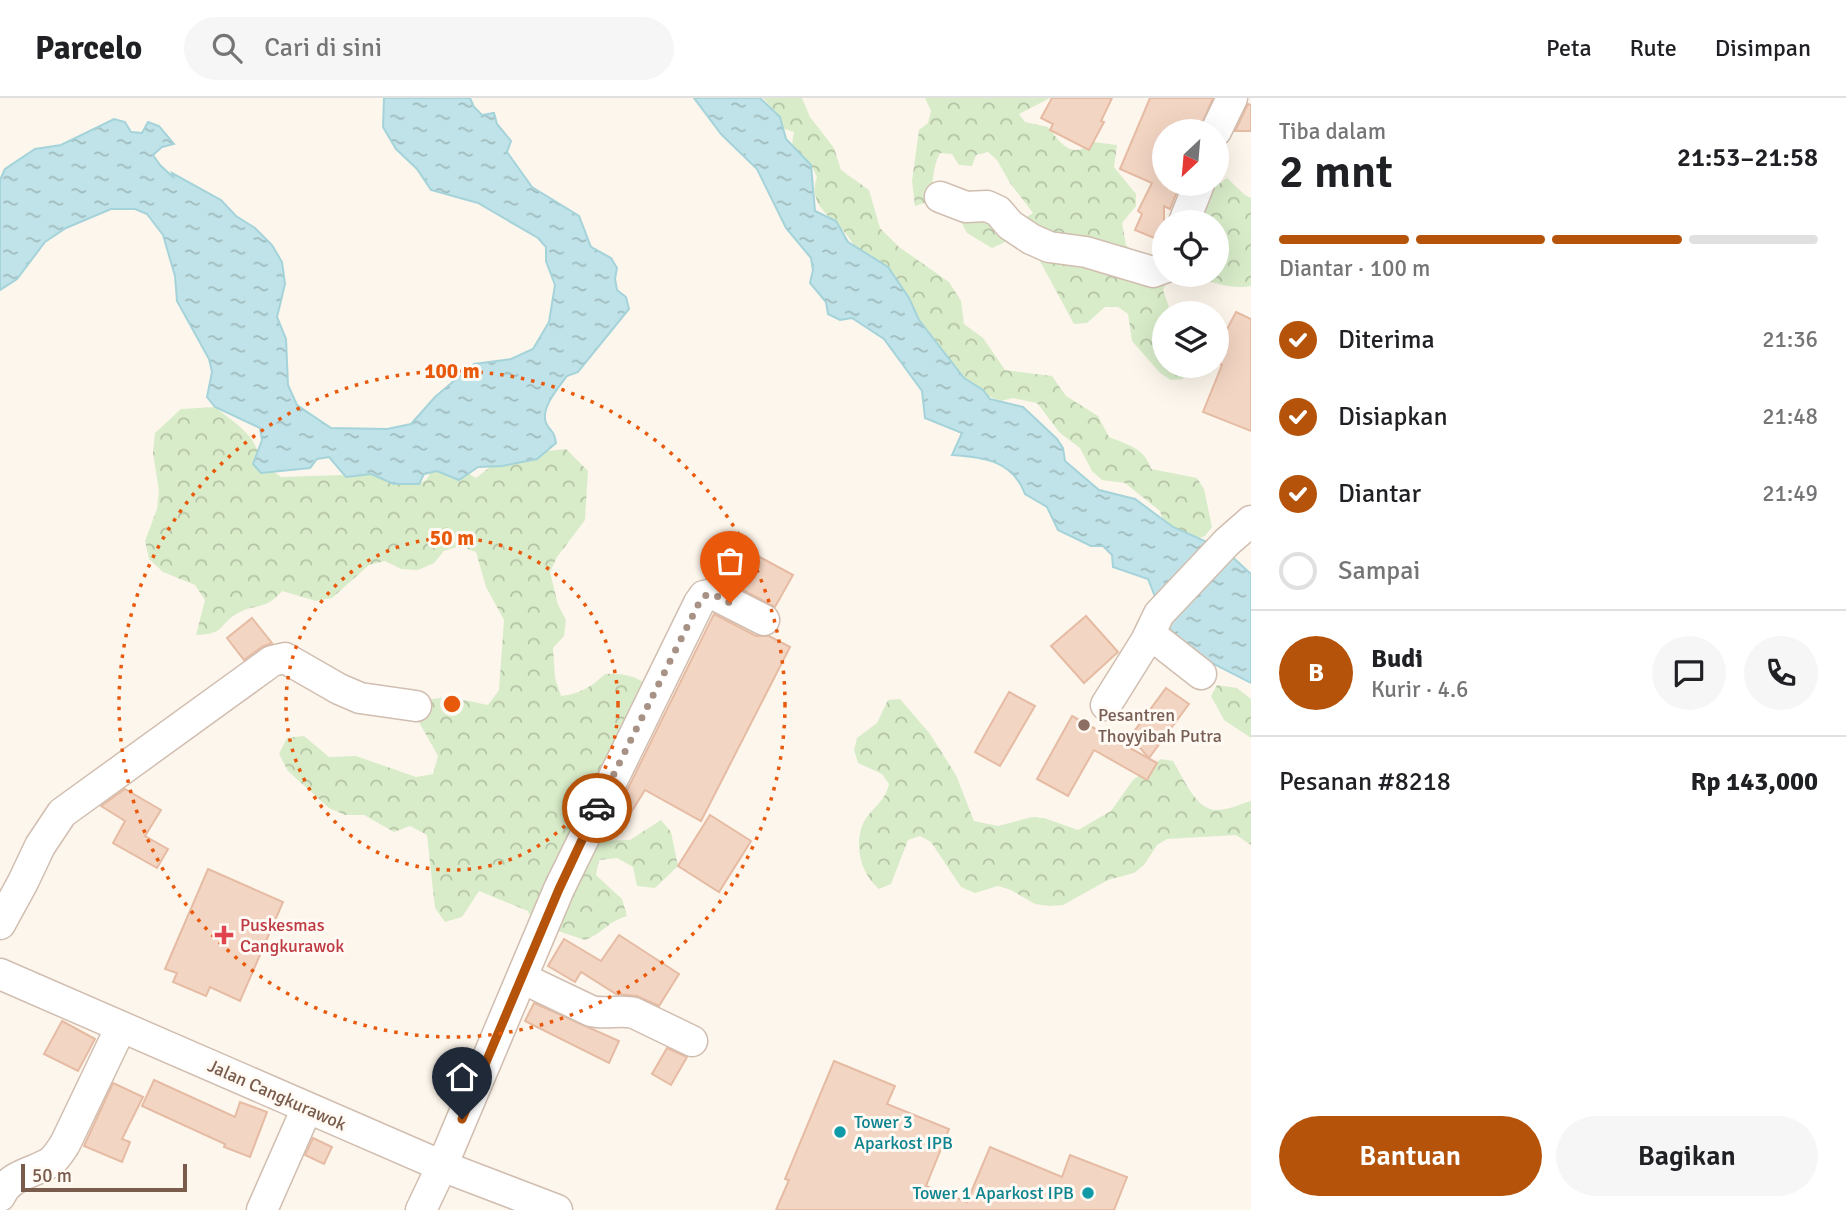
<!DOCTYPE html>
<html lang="id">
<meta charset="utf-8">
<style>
body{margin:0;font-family:Signika,sans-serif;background:#f6f6f6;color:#202124;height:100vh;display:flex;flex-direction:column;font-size:26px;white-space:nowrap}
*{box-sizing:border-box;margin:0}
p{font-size:23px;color:#757577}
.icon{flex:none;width:38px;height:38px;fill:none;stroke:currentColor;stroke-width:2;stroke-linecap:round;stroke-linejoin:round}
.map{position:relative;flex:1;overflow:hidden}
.sheet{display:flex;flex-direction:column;background:#fff;width:595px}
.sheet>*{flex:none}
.needle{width:46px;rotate:206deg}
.buttons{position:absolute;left:1152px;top:21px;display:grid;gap:14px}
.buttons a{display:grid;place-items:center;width:77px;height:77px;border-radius:50%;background:#fff;box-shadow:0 7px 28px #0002;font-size:35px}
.scale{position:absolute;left:21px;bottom:18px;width:166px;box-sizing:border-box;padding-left:7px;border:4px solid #7a5c4d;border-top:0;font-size:19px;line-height:24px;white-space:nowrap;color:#7a5c4d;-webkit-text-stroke:5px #fffaf3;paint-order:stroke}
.pin{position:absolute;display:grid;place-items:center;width:60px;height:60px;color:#fff;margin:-72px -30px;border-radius:50% 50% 50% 0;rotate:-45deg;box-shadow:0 0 7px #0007}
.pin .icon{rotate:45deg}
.courier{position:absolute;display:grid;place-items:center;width:70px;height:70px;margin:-35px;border:5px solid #b45309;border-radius:50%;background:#fff;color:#222;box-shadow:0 2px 9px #0007}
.overview em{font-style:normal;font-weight:600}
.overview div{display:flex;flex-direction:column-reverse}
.overview{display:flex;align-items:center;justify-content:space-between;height:119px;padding:0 28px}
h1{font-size:46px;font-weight:600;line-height:52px}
.bar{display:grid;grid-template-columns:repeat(4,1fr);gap:10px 7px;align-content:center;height:84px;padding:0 28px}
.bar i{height:9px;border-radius:5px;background:#e0e0e0}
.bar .on{background:#b45309}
.bar p{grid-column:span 4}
.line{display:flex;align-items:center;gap:18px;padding:0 28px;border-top:2px solid #e0e0e0}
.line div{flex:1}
.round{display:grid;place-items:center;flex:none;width:74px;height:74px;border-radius:37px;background:#f6f6f6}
ol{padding:0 28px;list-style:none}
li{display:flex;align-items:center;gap:21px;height:77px}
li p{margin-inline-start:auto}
li .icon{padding:7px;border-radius:50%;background:#b45309;color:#fff;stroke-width:4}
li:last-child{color:#757577}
li i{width:38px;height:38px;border:4px solid #e0e0e0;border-radius:50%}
.cta{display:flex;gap:14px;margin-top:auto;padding:14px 28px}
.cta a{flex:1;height:80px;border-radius:42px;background:#b45309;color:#fff;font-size:28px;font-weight:600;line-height:80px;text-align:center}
.cta a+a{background:#f6f6f6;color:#202124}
header{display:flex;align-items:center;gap:42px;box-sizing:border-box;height:98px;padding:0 35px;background:#fff;border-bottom:2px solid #e0e0e0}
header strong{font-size:33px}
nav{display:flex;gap:38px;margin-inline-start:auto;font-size:24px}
.search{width:490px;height:63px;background:#f6f6f6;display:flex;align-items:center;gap:18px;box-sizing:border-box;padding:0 24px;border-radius:38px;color:#757577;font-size:26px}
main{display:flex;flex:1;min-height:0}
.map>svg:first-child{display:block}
.forest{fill:url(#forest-crowns)}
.water{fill:url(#water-ripples);stroke:#a5d3da;stroke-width:2}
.building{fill:#f3d5c3;stroke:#e6bba3;stroke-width:2}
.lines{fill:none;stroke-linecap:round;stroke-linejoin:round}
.minor-casing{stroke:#d1beb0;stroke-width:33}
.minor{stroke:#fff;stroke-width:30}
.done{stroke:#a89285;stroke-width:7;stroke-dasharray:0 12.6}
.route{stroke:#b45309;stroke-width:9}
.ring{fill:none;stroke:#e8590c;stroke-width:3.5;stroke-dasharray:3.5 7}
.education-dot{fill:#8d6e63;stroke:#fffaf3;stroke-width:2.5}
.health-dot{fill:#e0444e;stroke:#fffaf3;stroke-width:2.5}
.culture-dot{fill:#0f9aa8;stroke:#fffaf3;stroke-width:2.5}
.labels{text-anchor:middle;stroke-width:6;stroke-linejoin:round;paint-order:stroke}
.education-label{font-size:18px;fill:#785e54;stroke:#fffaf3;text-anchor:start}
.health-label{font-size:18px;fill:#be3a42;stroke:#fffaf3;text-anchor:start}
.street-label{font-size:18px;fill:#7a5c4d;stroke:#fffaf3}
.culture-label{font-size:18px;fill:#0d838f;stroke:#fffaf3;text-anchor:start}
.centre{fill:#e8590c;stroke:#fffaf3;stroke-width:3.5}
.ring-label{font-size:21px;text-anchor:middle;font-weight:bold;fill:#e8590c;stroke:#fffaf3;stroke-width:6;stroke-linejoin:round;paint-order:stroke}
</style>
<header>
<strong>Parcelo</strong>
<div class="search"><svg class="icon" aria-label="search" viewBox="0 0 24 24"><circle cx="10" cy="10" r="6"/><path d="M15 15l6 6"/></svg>Cari di sini</div>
<nav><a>Peta</a><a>Rute</a><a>Disimpan</a></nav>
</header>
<main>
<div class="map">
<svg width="1251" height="1112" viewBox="0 0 1251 1112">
<defs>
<pattern id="forest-crowns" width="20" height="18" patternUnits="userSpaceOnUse" patternTransform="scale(1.75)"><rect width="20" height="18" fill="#d8ecc9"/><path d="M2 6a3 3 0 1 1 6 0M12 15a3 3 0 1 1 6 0" fill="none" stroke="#b4c2a5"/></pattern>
<pattern id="water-ripples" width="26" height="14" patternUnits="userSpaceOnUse" patternTransform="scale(1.75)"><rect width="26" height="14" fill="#bfe3e8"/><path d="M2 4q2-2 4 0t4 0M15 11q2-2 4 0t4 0" fill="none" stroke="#a0bbbe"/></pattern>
</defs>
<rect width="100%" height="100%" fill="#fdf6ec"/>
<g class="forest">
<path d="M763 0H802L810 19 834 50 841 72 869 92 880 130 899 149 949 184 961 203 964 226 983 240 1005 272 1052 278 1066 298 1098 318 1109 339C1128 347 1145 350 1151 371L1197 380 1204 391 1212 429 1205 438 1193 442 1163 422 1160 413 1125 385 1102 382 1092 373 1080 350 1060 335 1037 305 1013 300 1001 303 958 286 948 262 941 253 856 154C848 123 804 115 817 79 815 76 814 71 811 68 798 53 788 63 794 34L782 30 780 19Z"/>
<path d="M925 0H1050L1019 16 1025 24 1048 29C1061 46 1072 62 1093 44L1117 47 1114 69 1136 96V108L1122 125 1126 147 1164 177H1216V124H1180L1194 105 1227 80 1245 97 1251 100V188C1229 192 1216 184 1196 180 1187 178 1176 181 1168 182L1163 192 1171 215H1164V268H1186L1183 281 1171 282 1160 275 1132 243 1128 216 1118 209H1105L1087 225 1074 226 1035 154 1014 140 992 150 967 135 955 113 1022 122 1033 115 1010 85 997 62 988 54 976 57 972 68 959 67 952 56 940 55C931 71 935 88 927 104L915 108 912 83 919 32 928 25 931 13Z"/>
<path d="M215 309C241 330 261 339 261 375L274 374 281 379 371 376 382 381 404 378 419 386 427 381 435 366 468 375 476 380 490 369 537 361 547 353 566 351 588 373 585 422 557 459 550 474 558 507 566 522 564 538 553 550 555 580 561 598C580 596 591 589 605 576 622 575 641 578 653 593 673 622 638 655 617 673 609 680 593 688 588 697 581 712 591 729 596 743L630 742 661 722 671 734 678 768 655 790 637 788 633 769 617 760 599 762 596 777 622 801 627 818C607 824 605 834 585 842L552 831 535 830 528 813 479 793 462 819 445 824 435 810 427 737 410 728 394 734 364 717H345L329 710 288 673 279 656 287 640 304 638 329 659 356 658 416 679 433 676 438 658 420 626 415 607C442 594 459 601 488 607L499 592 504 522 486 489 476 454 460 448 444 453 434 465 418 472 401 471 385 463 369 467 332 500 316 503 282 493C264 514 257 504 238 515 217 527 227 536 196 537L205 502 195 487 163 474 149 461 145 443 157 411 159 393 153 355 155 335 181 311Z"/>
<polygon points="1217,587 1237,590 1251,601 1251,640 1224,622 1211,598"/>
<path d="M900 601 930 636 956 677 974 723 998 728 1032 719 1044 720 1078 732 1111 713 1133 682 1161 661 1173 663C1183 679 1196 713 1217 712 1228 712 1240 706 1251 703V747L1236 737 1167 741 1157 747 1144 767 1134 775 1108 782 1063 807 1049 808 1035 806 1011 792 998 788 975 795 961 789 931 744 920 738 908 742 891 786 879 791C862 777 854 750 862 728 869 711 885 705 889 686L882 676 858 665 854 652 857 640 877 625 888 602Z"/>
</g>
<g class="water">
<path d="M384 0H470L474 9 482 17 494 15 497 26 511 43 507 54 532 89 579 118 591 149 611 160 617 170 615 181 617 192 626 199 629 211 578 274 567 278C559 289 540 310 546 325 550 334 554 331 556 345L537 361 502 368 478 369 459 382 437 373 424 376 419 386H394L371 376 346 379 329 359 317 361 310 370 261 375 253 366 262 342 260 330 215 309 207 299 212 274 209 261 177 203 175 178 163 137 147 116 135 111H111L66 130 45 144 17 181 0 192V82L5 71 35 51 61 47 114 21 125 24 131 34 142 35 148 24 159 28 174 46 162 49 153 57 160 67 174 80 172 75 221 102 236 118 255 130 272 147 282 164 285 186 277 219 286 241 288 287 297 307 331 330 387 331 411 326 435 299 474 266 511 261 533 251 549 224 555 187 546 163V149L538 140 478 105 431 92 417 71 396 51 383 29Z"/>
<path d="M694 0H760L780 19 786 41 811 67 815 113 836 123 848 144 888 169 909 200 919 222 964 280 983 292 990 301 1023 309 1057 341 1063 350 1065 363 1099 392 1135 401 1173 429 1225 452 1251 476V585L1204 561 1167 529 1148 481 1113 469 1112 457 1103 448H1091L1058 432 1047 409 1025 396C1013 363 984 359 952 357L962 335 925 320 922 293 884 241 852 220 840 222 828 216 826 204 810 185 813 172 811 160 786 130 757 71 721 36Z"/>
</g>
<g class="building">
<polygon points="1052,0 1112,0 1101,23 1104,24 1089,52 1050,32 1053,26 1041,20"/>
<polygon points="1150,0 1213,0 1199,33 1164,33 1164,86 1180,86 1170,111 1164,108 1164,144 1135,132 1142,116 1138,113 1152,85 1120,71"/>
<polygon points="1248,6 1251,7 1251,33 1235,33"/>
<polygon points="1236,214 1251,221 1251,333 1203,314 1222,267 1216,263 1216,252"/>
<polygon points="743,450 793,477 775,509 726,483"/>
<polygon points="714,516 756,538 769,538 790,549 701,723 645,692 618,735 609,729"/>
<polygon points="1086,518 1118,554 1084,585 1051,548"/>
<polygon points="252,520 272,545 262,549 244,562 227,540"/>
<polygon points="1166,590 1189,606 1149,660 1130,639"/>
<polygon points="1009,594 1035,608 1000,668 975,654"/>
<polygon points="1072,618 1157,665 1147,682 1094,652 1068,698 1037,681"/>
<polygon points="125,691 161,712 145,738 168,751 157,770 113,745 125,723 101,708"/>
<polygon points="710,717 751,743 719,794 678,768"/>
<polygon points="208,771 283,804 240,903 210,889 206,898 173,884 177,875 165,871"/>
<polygon points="619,837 679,876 659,908 637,898 616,896 581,874 575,884 548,868 564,841 601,863"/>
<polygon points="534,905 619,943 609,965 525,923"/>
<polygon points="62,923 95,941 78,973 44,956"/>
<polygon points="667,950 687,959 671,987 652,976"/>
<polygon points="834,963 895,988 887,1006 949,1031 926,1088 967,1104 990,1049 1062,1079 1070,1057 1127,1079 1114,1112 776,1112 789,1082 785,1081"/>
<polygon points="154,982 235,1019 240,1004 267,1014 250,1059 224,1049 225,1046 142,1008"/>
<polygon points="113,985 143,999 122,1041 130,1044 122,1064 84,1048"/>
<polygon points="313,1040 332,1049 324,1066 305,1057"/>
</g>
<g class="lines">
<g class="minor-casing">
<g id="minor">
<polyline points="1216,33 1232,0"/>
<polyline points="940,99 966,109 987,108 998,113 1010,127 1031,141 1049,149 1086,154 1153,174 1164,170"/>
<polyline points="1184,124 1199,86"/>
<polyline points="1150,536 1201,576"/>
<polyline points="1106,607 1146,543 1159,516 1227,444 1251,423"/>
<polyline points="0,826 23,784 40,748 62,715 272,563 285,560 339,591 360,600 416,608"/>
<polyline points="0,876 442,1068 557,1112"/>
<path d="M522 880 591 913C606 917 620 911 634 915L692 943"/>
<path d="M0 1098C10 1076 32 1076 51 1064 57 1059 61 1052 65 1046L121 929"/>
<polyline points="262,1112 307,1010"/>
<polyline points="421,1112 442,1068 559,791 699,505 704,498 713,496 764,522"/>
</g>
</g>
<use href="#minor" class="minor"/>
</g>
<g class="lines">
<polyline class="done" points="597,710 699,505 704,498 713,496 730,505"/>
<polyline class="route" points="462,1021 559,791 597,710"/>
</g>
<g class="ring">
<circle cx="452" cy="606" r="166"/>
<circle cx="452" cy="606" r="333"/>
</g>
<circle class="education-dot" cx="1084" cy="627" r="7"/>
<path class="health-dot" d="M220.5 826.5h7v7h7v7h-7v7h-7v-7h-7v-7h7z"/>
<g class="culture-dot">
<circle cx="840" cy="1034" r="7"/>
<circle cx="1088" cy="1095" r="7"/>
</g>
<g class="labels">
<g class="education-label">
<text x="1098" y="623">Pesantren<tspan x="1098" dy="21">Thoyyibah Putra</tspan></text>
</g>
<g class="health-label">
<text x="240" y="833">Puskesmas<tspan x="240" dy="21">Cangkurawok</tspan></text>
</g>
<g class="street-label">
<text transform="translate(277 997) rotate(24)" y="6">Jalan Cangkurawok</text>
</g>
<g class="culture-label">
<text x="854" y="1030">Tower 3<tspan x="854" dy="21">Aparkost IPB</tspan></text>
<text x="1074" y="1101" text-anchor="end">Tower 1 Aparkost IPB</text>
</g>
</g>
<circle cx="452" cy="606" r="10" class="centre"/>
<g class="ring-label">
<text x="452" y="280">100 m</text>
<text x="452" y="447">50 m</text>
</g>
</svg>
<div class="buttons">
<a><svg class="needle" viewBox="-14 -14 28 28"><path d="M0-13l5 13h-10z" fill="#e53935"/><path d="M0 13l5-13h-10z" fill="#757577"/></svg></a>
<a><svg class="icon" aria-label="locate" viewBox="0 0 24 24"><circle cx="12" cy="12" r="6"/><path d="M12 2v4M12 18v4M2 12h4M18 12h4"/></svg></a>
<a><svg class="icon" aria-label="layers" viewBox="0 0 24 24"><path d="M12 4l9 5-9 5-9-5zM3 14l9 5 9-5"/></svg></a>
</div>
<div class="scale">50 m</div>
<div class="pin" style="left:730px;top:505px;background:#ea580c"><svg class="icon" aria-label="bag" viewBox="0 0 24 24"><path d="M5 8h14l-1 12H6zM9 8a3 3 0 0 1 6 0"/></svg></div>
<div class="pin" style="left:462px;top:1021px;background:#1f2937"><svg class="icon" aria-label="home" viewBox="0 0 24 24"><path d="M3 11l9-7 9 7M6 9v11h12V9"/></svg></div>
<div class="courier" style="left:597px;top:710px"><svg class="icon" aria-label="car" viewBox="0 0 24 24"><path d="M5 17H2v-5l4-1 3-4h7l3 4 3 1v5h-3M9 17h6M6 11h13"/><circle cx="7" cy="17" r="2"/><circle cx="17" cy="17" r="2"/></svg></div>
</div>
<section class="sheet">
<div class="overview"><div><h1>2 mnt</h1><p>Tiba dalam</p></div><em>21:53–21:58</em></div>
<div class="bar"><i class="on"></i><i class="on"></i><i class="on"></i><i></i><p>Diantar · 100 m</p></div>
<ol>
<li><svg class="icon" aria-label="check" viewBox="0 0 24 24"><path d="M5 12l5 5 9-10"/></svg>Diterima<p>21:36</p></li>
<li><svg class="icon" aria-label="check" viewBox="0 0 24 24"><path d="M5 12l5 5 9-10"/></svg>Disiapkan<p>21:48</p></li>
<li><svg class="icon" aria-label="check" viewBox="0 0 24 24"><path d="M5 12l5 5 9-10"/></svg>Diantar<p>21:49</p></li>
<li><i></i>Sampai</li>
</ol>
<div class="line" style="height:126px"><b class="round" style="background:#b45309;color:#fff">B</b><div><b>Budi</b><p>Kurir · 4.6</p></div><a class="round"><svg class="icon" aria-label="chat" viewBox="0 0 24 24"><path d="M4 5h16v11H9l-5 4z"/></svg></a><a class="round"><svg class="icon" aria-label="phone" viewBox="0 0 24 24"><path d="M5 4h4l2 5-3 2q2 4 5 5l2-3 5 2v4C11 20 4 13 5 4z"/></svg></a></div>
<div class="line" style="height:91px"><div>Pesanan #8218</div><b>Rp 143,000</b></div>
<div class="cta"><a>Bantuan</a><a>Bagikan</a></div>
</section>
</main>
